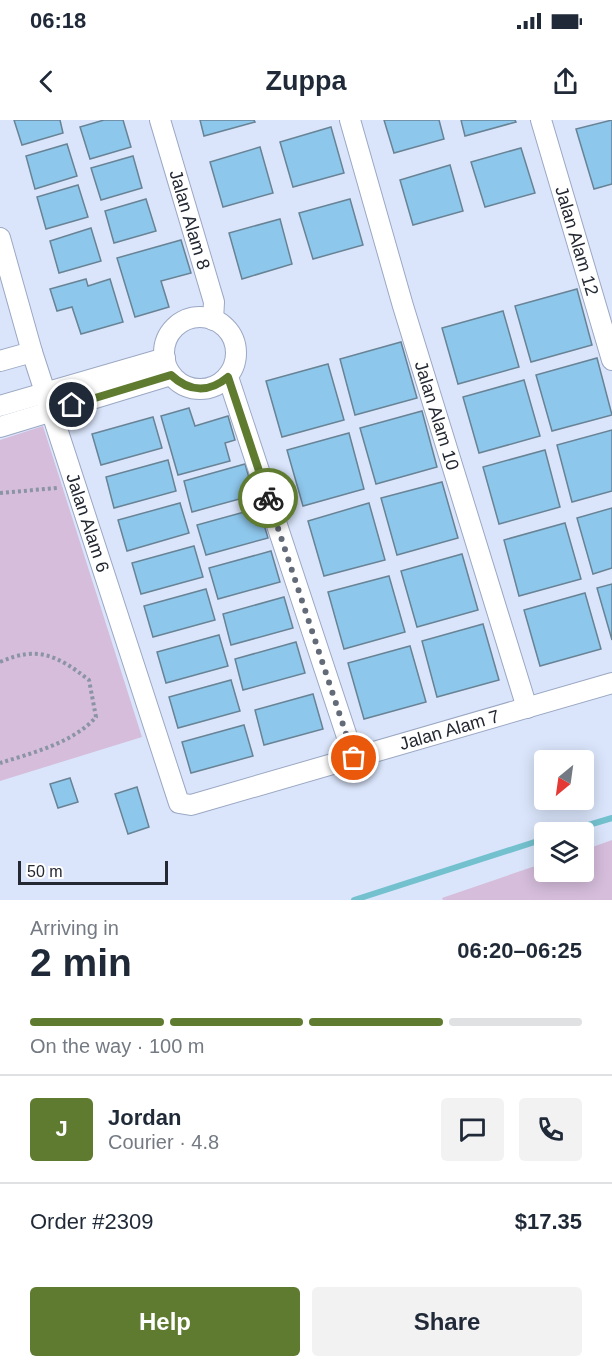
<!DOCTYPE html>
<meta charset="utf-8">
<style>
body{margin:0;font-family:Helvetica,sans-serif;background:#f2f2f3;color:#1f2937;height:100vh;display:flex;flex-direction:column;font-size:22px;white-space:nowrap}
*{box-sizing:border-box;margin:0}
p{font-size:20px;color:#747a83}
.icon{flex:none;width:33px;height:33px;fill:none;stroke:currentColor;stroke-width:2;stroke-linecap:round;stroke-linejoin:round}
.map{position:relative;height:780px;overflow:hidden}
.drawer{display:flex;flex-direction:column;background:#fff;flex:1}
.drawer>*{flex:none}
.needle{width:39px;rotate:209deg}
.tools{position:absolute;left:534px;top:630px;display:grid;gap:12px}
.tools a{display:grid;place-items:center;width:60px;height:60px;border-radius:6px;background:#fff;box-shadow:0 3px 15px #0003;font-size:30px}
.scale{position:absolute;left:18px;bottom:15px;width:150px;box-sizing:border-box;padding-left:6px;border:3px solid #232832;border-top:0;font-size:16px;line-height:21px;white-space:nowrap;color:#232832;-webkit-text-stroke:4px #fff;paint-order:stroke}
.pin{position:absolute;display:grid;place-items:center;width:51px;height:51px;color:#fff;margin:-26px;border:3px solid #fff;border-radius:50%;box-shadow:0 2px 6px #0007}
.courier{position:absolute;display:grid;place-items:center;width:60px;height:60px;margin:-30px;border:4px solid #5f7b30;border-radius:50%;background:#fff;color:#222;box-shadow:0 2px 8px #0007}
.summary em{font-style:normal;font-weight:800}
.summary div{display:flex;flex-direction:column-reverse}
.summary{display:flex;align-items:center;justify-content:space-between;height:102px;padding:0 30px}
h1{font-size:39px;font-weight:800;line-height:45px}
.bar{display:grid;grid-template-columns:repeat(4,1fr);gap:9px 6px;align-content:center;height:72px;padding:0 30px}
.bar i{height:8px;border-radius:4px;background:#e0e1e3}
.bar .selected{background:#5f7b30}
.bar p{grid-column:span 4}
.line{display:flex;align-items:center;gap:15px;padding:0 30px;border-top:2px solid #e0e1e3}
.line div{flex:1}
.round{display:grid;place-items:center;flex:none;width:63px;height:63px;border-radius:6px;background:#f2f2f3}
.action{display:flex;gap:12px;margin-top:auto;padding:12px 30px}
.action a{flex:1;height:69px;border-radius:6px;background:#5f7b30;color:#fff;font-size:24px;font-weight:800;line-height:69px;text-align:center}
.action a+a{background:#f2f2f3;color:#1f2937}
.status{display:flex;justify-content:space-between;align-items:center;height:42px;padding:0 30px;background:#fff;direction:ltr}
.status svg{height:16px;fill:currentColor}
header{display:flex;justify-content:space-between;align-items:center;height:78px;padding:0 30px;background:#fff;font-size:27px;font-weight:800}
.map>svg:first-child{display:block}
.green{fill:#d5bddb}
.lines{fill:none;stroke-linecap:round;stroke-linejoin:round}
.stream{stroke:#73c1ce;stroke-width:6}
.building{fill:#8ec7ec;stroke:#688395;stroke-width:1.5}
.minor-casing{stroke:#9ba8c3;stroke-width:22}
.path{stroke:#8b94a5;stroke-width:4;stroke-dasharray:3 3;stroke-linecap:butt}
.minor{stroke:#fff;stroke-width:20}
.done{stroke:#636a78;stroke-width:6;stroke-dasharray:0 10.8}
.route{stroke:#5f7b30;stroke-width:8}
.labels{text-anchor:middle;stroke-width:4.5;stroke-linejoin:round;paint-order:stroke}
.street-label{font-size:18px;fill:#232832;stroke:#fff}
</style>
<div class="status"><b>06:18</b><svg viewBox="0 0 49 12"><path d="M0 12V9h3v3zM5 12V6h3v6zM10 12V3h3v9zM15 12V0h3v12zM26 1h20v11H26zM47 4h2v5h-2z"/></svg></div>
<header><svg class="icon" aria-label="back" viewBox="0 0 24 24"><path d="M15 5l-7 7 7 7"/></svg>Zuppa<svg class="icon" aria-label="share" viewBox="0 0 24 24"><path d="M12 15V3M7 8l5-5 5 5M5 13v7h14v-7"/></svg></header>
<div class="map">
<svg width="612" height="780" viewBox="0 0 612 780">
<rect width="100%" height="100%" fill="#dae5fb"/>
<g class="green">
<polygon points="43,306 142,617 0,661 0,320"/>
<polygon points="612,720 612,780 443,780 442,778 544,743 544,752 584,752 584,730"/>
</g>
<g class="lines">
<g class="stream">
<polyline points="565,712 612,698"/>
<polyline points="354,780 544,719"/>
</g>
</g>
<g class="building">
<polygon points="14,0 60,0 63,13 22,25"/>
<polygon points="104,0 123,0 131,27 90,39 80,7"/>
<polygon points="200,0 254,0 255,2 204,16"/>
<polygon points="384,0 439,0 444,19 394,33"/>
<polygon points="461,0 515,0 516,2 465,16"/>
<polygon points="612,0 612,64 594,69 576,9"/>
<polygon points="331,7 344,53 293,67 280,22"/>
<polygon points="67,24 77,56 35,69 26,36"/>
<polygon points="260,27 273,73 223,87 210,42"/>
<polygon points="521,28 535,73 485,87 471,42"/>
<polygon points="133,36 142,68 101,80 91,48"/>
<polygon points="450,45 463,91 413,105 400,60"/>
<polygon points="78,65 88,97 46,109 37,77"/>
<polygon points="146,79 156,111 114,123 105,91"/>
<polygon points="350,79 363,125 313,139 299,93"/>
<polygon points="280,99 292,144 242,159 229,113"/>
<polygon points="91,108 101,141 59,153 50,121"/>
<polygon points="181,120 191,153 161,161 169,187 135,197 117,138"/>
<polygon points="86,159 88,166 110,159 123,202 81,214 72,187 57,191 50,169"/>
<polygon points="577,169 592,225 531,242 515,186"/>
<polygon points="503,191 519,247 458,264 442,208"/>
<polygon points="401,222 417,278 355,295 340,239"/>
<polygon points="597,238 612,295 552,311 536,255"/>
<polygon points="328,244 344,300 282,317 266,261"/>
<polygon points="524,260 540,316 479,333 463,277"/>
<polygon points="189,288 195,306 228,296 235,320 225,323 230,341 178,355 161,296"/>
<polygon points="422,291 437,347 376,364 360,308"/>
<polygon points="153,297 162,328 101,345 92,314"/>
<polygon points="612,310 612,371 572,382 557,325"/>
<polygon points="349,313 364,369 303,386 287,330"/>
<polygon points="545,330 560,387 499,404 483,347"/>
<polygon points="168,340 176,371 114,388 106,357"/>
<polygon points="245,344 254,375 192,392 184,361"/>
<polygon points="442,362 458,418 397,435 381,378"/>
<polygon points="180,383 189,413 127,431 118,400"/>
<polygon points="369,383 385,440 324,456 308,401"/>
<polygon points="259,388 268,418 206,435 197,405"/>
<polygon points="612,388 612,448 593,454 577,398"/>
<polygon points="565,403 581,459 519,476 504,420"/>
<polygon points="194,426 203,457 141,474 132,443"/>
<polygon points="271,431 280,462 218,479 209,448"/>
<polygon points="462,434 478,490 417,507 401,451"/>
<polygon points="389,456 405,512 344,529 328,472"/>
<polygon points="612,464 612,520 597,468"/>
<polygon points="206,469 215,500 153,517 144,486"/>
<polygon points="585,473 601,529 540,546 524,490"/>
<polygon points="284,477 293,508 231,525 223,494"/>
<polygon points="483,504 499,560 437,577 422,521"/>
<polygon points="219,515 228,546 166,563 157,532"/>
<polygon points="296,522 305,553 243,570 235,539"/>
<polygon points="410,526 426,582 364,599 348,543"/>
<polygon points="231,560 240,591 178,608 169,577"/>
<polygon points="313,574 323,609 264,625 255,590"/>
<polygon points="244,605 253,636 191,653 182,622"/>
<polygon points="70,658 78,682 58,688 50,664"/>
<polygon points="137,667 149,707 128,714 115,674"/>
</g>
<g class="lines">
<g class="minor-casing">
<g id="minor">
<path id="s1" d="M160 0 214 182 213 200"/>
<path id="s2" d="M350 0 403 186 527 588"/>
<path id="s3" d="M541 0 612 240"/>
<path id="s4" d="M0 118 32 232 179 683 191 685 612 563"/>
<circle cx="200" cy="233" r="36"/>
<polyline points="0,241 32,232"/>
<polyline points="228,257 354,638"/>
<polyline points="0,286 165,238"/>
<polyline points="0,307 171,255"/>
</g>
</g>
<g class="path">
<polyline points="0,373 57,368"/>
<path d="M0 542C38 525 58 536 89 560L96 597C73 623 32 633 0 643"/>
</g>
<use href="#minor" class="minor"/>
</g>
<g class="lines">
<polyline class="done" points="268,378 354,638"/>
<path class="route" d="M72 285 171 255C189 272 209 273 228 257L268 378"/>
</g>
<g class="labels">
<g class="street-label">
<text dy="6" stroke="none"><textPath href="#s1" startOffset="104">Jalan Alam 8</textPath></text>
<text dy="6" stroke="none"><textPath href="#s3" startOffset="126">Jalan Alam 12</textPath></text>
<text dy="6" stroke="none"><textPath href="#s2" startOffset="308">Jalan Alam 10</textPath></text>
<text dy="6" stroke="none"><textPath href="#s4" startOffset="298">Jalan Alam 6</textPath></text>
<text dy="6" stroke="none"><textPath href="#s4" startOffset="874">Jalan Alam 7</textPath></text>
</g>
</g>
</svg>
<div class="tools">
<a><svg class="needle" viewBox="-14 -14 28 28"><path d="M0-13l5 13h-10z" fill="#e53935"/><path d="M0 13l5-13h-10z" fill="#747a83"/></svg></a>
<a><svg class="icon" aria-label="layers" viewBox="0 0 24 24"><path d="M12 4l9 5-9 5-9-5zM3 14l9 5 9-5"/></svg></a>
</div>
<div class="scale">50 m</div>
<div class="pin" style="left:354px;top:638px;background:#ea580c"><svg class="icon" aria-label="bag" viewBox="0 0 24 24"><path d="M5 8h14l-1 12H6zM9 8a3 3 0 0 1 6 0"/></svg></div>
<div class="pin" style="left:72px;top:285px;background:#1f2937"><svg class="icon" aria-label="home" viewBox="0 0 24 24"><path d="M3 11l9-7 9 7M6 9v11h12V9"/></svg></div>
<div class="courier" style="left:268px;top:378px"><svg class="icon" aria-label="bike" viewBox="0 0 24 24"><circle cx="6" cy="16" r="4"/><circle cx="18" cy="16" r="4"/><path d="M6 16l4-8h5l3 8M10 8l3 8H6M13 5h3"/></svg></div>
</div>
<section class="drawer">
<div class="summary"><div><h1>2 min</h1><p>Arriving in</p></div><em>06:20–06:25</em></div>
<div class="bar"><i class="selected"></i><i class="selected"></i><i class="selected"></i><i></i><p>On the way · 100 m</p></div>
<div class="line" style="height:108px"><b class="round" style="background:#5f7b30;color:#fff">J</b><div><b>Jordan</b><p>Courier · 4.8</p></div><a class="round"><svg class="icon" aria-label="chat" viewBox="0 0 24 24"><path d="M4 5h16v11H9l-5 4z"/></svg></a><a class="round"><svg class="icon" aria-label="phone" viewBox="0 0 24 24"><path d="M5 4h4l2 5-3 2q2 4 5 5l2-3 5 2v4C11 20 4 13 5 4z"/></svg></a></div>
<div class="line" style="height:78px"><div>Order #2309</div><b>$17.35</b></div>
<div class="action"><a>Help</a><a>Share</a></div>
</section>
